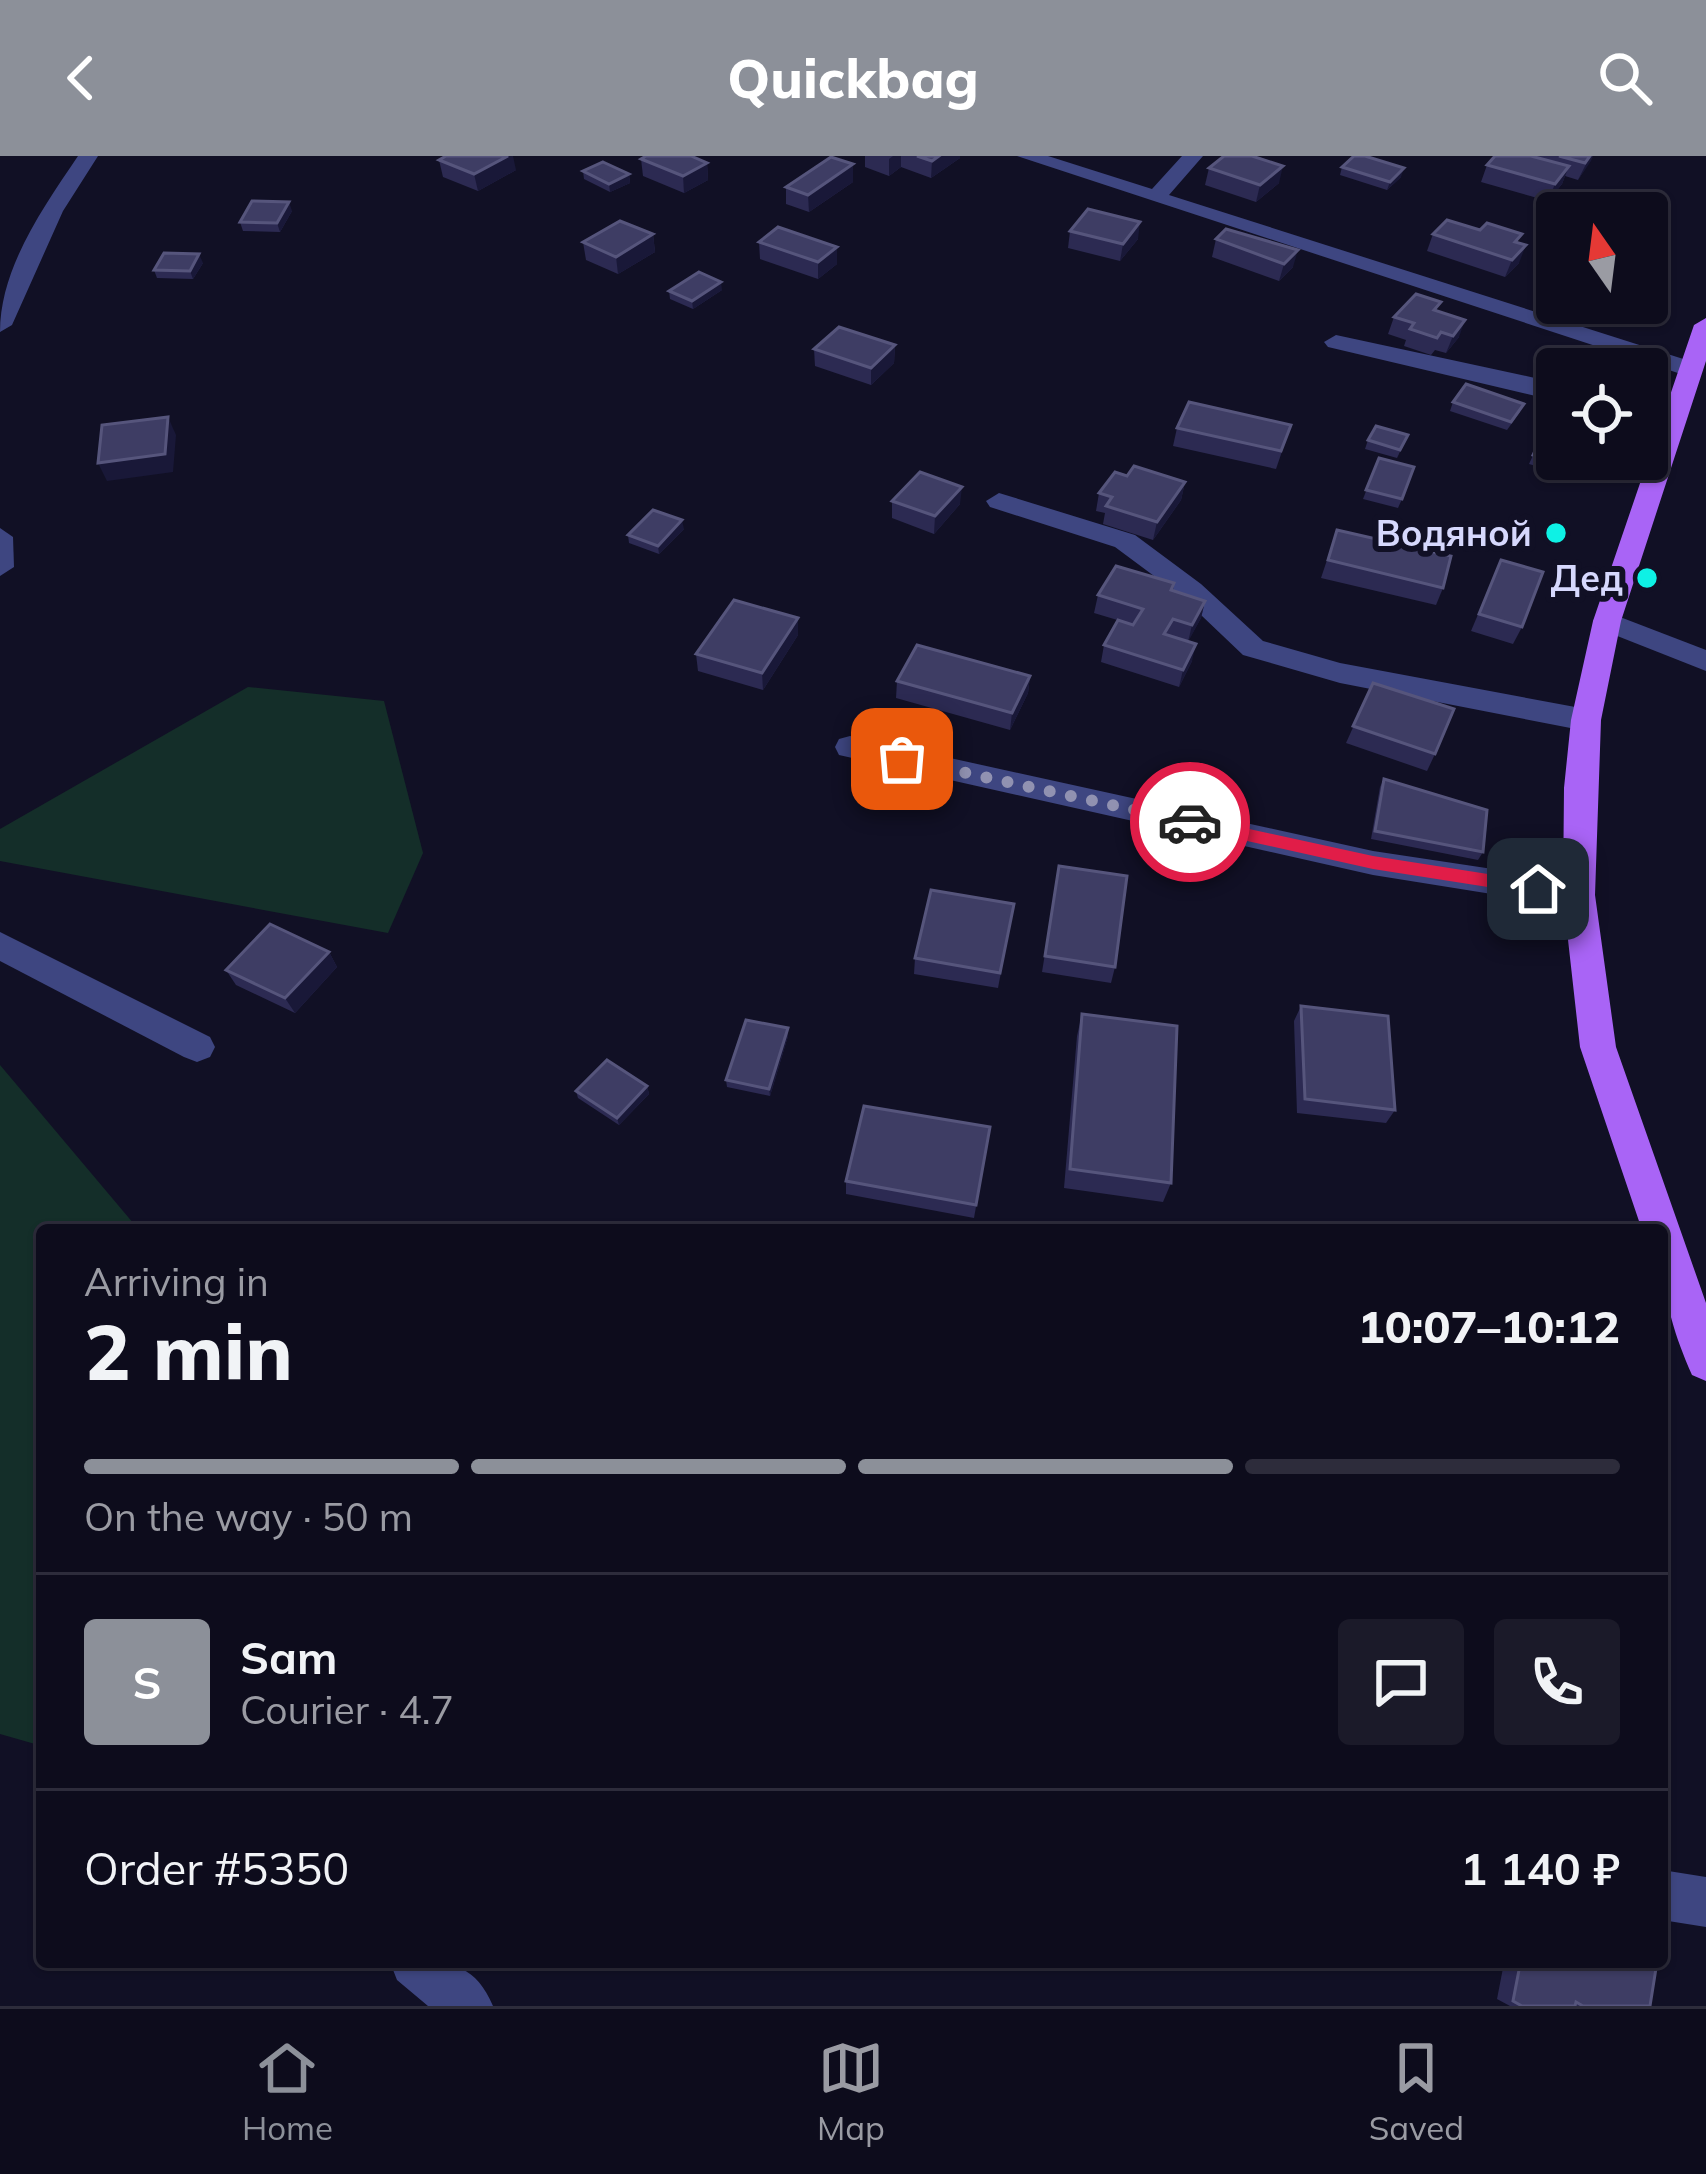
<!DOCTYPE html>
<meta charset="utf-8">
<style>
body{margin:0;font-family:Mulish,sans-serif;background:#1b1a29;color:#f1f3f6;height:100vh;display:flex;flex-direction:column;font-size:45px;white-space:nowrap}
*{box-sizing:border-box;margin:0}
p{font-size:39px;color:#9a9ba3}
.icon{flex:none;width:66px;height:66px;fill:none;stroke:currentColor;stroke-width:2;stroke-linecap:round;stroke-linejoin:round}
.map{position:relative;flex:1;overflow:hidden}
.details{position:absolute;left:36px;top:1068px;width:1632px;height:744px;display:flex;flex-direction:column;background:#0d0c1c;border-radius:12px;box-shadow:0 3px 9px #0004,0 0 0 3px #2d2c3b}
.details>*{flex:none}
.needle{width:78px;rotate:346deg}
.buttons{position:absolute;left:1536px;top:36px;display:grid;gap:24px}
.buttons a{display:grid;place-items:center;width:132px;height:132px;border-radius:12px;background:#0d0c1c;box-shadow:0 3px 9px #0004,0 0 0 3px #2d2c3b;font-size:60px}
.pin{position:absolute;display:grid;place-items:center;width:102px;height:102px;color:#fff;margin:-51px;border-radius:24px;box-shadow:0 6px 18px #0006}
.courier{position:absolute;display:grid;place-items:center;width:120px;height:120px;margin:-60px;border:9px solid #e11d48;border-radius:50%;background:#fff;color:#222;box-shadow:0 3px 15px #0007}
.headline em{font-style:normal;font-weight:800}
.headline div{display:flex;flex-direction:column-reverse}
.headline{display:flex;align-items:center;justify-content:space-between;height:204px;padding:0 48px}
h1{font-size:78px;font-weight:800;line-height:90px}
.bar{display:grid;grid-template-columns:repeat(4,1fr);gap:18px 12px;align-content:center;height:144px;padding:0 48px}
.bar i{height:15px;border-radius:9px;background:#2d2c3b}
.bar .active{background:#8c9099}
.bar p{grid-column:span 4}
.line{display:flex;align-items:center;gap:30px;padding:0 48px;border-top:3px solid #2d2c3b}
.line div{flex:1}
.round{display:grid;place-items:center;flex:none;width:126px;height:126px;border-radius:12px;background:#1b1a29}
header{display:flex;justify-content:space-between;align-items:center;height:156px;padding:0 48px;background:#8c9099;color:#fff;font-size:54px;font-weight:800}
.menu{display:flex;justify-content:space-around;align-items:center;height:168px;border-top:3px solid #2d2c3b;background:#0d0c1c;font-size:33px;color:#9a9ba3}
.menu a{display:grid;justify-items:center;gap:6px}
.menu .active{color:#8c9099}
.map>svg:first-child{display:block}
.green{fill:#142e29}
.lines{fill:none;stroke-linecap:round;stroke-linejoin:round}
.minor{fill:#3e4681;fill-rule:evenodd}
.major{fill:#a964f6;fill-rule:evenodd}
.wall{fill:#2c2a52}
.shaded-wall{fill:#191838}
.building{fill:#3e3d64;stroke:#56557c;stroke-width:3}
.route{fill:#e11d48}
.done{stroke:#9192b1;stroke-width:12;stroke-dasharray:0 21.6}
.poi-dot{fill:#0ef1e5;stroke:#111025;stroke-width:4.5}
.labels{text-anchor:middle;stroke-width:12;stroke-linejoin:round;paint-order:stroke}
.far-poi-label{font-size:36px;font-weight:bold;fill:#d6d8fd;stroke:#111025;text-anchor:end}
</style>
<header><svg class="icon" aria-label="back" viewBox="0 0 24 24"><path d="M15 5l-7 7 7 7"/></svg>Quickbag<svg class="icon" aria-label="search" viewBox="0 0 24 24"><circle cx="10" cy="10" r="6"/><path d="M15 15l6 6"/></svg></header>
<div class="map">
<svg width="1706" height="1850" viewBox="0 0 1706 1850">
<rect width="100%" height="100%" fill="#111025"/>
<g class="green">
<polygon points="248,531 384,545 423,697 388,777 0,705 0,673"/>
<polygon points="0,909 139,1074 42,1074 42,1590 0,1578"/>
</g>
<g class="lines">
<g class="minor">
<path d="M78 0H98L63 55 12 169 0 176C0 112 43 52 78 0Z"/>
<polygon points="1017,0 1048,0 1152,33 1182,0 1203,0 1169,39 1699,208 1702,213 1699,218 1681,218"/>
<polygon points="1336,179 1535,222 1557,230 1557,245 1328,191 1324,186"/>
<polygon points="999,337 1135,379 1201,428 1263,485 1340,507 1586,553 1601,564 1586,575 1340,527 1243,499 1181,440 1115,391 990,351 986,345"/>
<polygon points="0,372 13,381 14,411 0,420"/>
<polygon points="1607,456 1706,494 1706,515 1597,472 1593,465 1597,458"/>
<polygon points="850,580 1373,695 1579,726 1591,730 1595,739 1591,748 1579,752 1373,719 839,599 835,591 839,583"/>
<polygon points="0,776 210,881 215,891 210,901 197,906 184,901 0,805"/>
<polygon points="1662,1714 1706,1721 1706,1771 1662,1764"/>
<path d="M390 1806C437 1806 472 1799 493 1850H428L397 1824Z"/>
</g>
<path class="major" d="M1706 162V205L1621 465 1601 564 1595 739 1616 891 1706 1147V1225L1692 1219C1668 1164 1662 1133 1662 1074H1642L1580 891 1563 739 1564 632 1571 564 1593 465 1694 169Z"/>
</g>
<g class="wall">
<polygon points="865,0 960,0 960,2 931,22 901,11 889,20 865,11"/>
<polygon points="1495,0 1593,0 1578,24 1565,20 1562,28 1548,45 1481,26 1487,9"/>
<polygon points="641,3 707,7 708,24 684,37 643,20"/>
<polygon points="439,4 516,14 478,35 443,21"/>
<polygon points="1342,11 1401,21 1387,34 1340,19"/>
<polygon points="1209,12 1279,27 1256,46 1205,29"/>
<polygon points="583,15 629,18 630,27 610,36 584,23"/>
<polygon points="853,26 809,56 786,48 786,31"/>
<polygon points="292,55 280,76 243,75 240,66"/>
<polygon points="1070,75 1138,83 1120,105 1068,92"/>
<polygon points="653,78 655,96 618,118 586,104 583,86"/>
<polygon points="1433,78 1519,87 1519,107 1505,121 1427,95"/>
<polygon points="1216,83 1293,111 1279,125 1212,101"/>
<polygon points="759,86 837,108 818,123 760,103"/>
<polygon points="203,107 193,123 157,122 154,114"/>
<polygon points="722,134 693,153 670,143 669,135"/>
<polygon points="1437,155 1459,181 1446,197 1435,194 1431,199 1404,190 1406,184 1388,178 1394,161"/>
<polygon points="895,189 894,207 871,229 815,210 814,193"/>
<polygon points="1453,246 1520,256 1507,274 1450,255"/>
<polygon points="1291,269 1276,313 1173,290 1177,272"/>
<polygon points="1543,278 1597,303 1587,325 1529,308"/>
<polygon points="1408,279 1397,302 1365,293 1368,284"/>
<polygon points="1379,302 1402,343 1398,352 1363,343"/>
<polygon points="1127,320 1185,326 1181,344 1153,384 1103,368 1105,357 1096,355 1099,337"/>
<polygon points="892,345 960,348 934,378 892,362"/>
<polygon points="684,373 659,398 629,387 628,379"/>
<polygon points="1337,374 1443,432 1436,449 1321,422"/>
<polygon points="1501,404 1522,471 1513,488 1471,475"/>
<polygon points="1174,427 1173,435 1205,445 1201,462 1188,485 1192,505 1179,531 1101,506 1104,489 1134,469 1094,457 1098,439"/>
<polygon points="798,462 798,479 763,534 698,515 696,498"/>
<polygon points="1030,520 1028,537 1010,574 896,542 897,525"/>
<polygon points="1373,527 1435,598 1427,615 1346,587"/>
<polygon points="1384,623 1483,696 1478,704 1371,683 1380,631"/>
<polygon points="1059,710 1115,811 1111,827 1042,816"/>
<polygon points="1014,748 998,832 914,818 915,802"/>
<polygon points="329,796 337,811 295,857 236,829 226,814"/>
<polygon points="1301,850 1395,954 1386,967 1297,957 1294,865"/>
<polygon points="1082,858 1171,1027 1163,1046 1064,1032 1077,880"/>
<polygon points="788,872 788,880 770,940 727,931 726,924"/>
<polygon points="647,930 649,938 619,969 578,942 576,935"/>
<polygon points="990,971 974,1062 846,1038 846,1025"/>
<polygon points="1492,1806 1657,1806 1650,1850 1510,1850 1497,1843 1503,1812"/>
</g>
<g class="shaded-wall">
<polygon points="508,0 513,0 516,14 478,35 474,18"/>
<polygon points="893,0 901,0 901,11 889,20 889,3"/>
<polygon points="939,0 960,0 960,2 931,22 932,5"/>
<polygon points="1590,0 1593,0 1591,5 1578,24"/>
<polygon points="707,7 708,24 684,37 683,20"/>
<polygon points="853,8 853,26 809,56 808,39"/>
<polygon points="1283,10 1279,27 1256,46 1260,29"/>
<polygon points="1569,10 1562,28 1548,45 1555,28"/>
<polygon points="1404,12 1401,21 1387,34 1390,26"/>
<polygon points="629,18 630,27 610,36 609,28"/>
<polygon points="289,46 292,55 280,76 277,67"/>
<polygon points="1140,66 1138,83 1120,105 1123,88"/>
<polygon points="653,78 655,96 618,118 616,101"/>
<polygon points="1526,89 1519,107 1505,121 1512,104"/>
<polygon points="837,91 837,108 818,123 818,106"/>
<polygon points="1298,94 1293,111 1279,125 1284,108"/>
<polygon points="199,98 203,107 193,123 190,115"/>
<polygon points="721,126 722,134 693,153 692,145"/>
<polygon points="1465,164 1459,181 1446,197 1453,180"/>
<polygon points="895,189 894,207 871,229 871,212"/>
<polygon points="168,261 176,279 173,316 107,325 98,307"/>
<polygon points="1185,326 1181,344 1153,384 1157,366"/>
<polygon points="962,331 960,348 934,378 935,360"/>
<polygon points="682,364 684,373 659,398 658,390"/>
<polygon points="1205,445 1201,462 1188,486 1192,469"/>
<polygon points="798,462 798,479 763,534 762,517"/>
<polygon points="1196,488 1192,505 1179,531 1183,514"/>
<polygon points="1030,520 1028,537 1010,574 1012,557"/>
<polygon points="329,796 337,811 295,857 285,842"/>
<polygon points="788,872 788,880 770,940 769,933"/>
<polygon points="647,930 649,938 619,969 617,962"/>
</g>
<g class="building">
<polygon points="446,0 508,0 474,18 439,4"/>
<polygon points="646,0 691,0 707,7 683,20 641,3"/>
<polygon points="917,0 939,0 932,5"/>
<polygon points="1224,0 1252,0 1283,10 1260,29 1209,12"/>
<polygon points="1354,0 1365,0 1404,12 1390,26 1342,11"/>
<polygon points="1495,0 1531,0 1569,10 1555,28 1487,9"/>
<polygon points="1559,0 1590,0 1585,7"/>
<polygon points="831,1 853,8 808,39 786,31"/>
<polygon points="603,6 629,18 609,28 583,15"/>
<polygon points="252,45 289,46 277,67 240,66"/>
<polygon points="1088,53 1140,66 1123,88 1070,75"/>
<polygon points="1447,64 1480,74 1487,67 1522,78 1515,86 1526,89 1512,104 1433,78"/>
<polygon points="620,65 653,78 616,101 583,86"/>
<polygon points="778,71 837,91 818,106 759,86"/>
<polygon points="1226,73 1298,94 1284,108 1216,83"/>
<polygon points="164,97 199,98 190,115 154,114"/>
<polygon points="699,116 721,126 692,145 669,135"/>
<polygon points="1416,138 1441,146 1434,154 1465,164 1453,180 1441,176 1437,182 1410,173 1414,167 1394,161"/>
<polygon points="839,171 895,189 871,212 814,193"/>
<polygon points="1466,228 1524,248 1511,266 1453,246"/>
<polygon points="1189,246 1291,269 1281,295 1177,272"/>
<polygon points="168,261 165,298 98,307 102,269"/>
<polygon points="1376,270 1408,279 1400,294 1368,284"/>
<polygon points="1543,278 1557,281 1557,303 1597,303 1591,316 1533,299"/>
<polygon points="1379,302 1414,311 1402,343 1366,334"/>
<polygon points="1134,310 1185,326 1157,366 1106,350 1112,341 1099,337 1115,316 1127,320"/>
<polygon points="920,316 962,331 935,360 892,345"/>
<polygon points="653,354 682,364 658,390 628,379"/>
<polygon points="1337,374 1451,400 1443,432 1328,404"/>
<polygon points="1501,404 1543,416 1522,471 1479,458"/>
<polygon points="1116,410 1174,427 1171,434 1205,445 1192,469 1173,463 1164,478 1196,488 1183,514 1104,489 1118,464 1133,469 1143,453 1098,439"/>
<polygon points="734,444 798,462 762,517 696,498"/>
<polygon points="917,489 1030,520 1012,557 897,525"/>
<polygon points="1373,527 1454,553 1435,598 1353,570"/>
<polygon points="1384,623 1487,654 1483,696 1375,675"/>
<polygon points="1059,710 1127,720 1115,811 1045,800"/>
<polygon points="931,734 1014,748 1000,817 915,802"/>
<polygon points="270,768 329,796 285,842 226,814"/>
<polygon points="1301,850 1388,860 1395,954 1305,943"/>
<polygon points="1082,858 1177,870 1171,1027 1070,1013"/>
<polygon points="746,864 788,872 769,933 726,924"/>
<polygon points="607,904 647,930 617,962 576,935"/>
<polygon points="864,950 990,971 976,1049 846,1025"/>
<polygon points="1505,1806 1657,1806 1650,1850 1583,1850 1576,1846 1575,1850 1522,1850 1513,1845 1519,1814"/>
</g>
<polygon class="route" points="1190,660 1373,700 1538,726 1546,733 1538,739 1373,713 1184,671 1184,662"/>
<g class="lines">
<polyline class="done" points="902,603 1190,666"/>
</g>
<g class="poi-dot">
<circle cx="1556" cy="377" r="12"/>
<circle cx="1647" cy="422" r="12"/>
</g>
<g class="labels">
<g class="far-poi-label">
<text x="1532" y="390">Водяной</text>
<text x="1623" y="435">Дед</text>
</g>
</g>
</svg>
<div class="buttons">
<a><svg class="needle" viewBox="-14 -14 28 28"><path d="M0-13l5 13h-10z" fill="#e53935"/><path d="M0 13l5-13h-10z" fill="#9a9ba3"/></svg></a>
<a><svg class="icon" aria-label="locate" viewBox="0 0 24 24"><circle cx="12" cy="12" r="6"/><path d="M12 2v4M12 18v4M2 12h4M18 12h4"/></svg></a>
</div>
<div class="pin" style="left:902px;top:603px;background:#ea580c"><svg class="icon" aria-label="bag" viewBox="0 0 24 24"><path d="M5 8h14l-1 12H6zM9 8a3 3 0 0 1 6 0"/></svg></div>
<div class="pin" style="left:1538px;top:733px;background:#1f2937"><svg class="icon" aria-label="home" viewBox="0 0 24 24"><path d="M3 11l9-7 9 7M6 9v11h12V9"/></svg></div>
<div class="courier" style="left:1190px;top:666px"><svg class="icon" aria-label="car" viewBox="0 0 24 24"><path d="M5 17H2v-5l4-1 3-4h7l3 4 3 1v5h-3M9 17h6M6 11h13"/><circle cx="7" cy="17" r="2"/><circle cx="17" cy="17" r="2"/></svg></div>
<section class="details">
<div class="headline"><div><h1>2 min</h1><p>Arriving in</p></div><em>10:07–10:12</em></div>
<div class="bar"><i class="active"></i><i class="active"></i><i class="active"></i><i></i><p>On the way · 50 m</p></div>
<div class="line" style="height:216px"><b class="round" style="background:#8c9099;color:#fff">S</b><div><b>Sam</b><p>Courier · 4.7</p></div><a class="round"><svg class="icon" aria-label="chat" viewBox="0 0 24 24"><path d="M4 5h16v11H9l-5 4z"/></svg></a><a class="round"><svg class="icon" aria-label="phone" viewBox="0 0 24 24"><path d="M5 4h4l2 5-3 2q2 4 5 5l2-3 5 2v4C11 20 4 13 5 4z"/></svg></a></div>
<div class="line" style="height:156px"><div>Order #5350</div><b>1 140 ₽</b></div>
</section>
</div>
<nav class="menu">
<a class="active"><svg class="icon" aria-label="home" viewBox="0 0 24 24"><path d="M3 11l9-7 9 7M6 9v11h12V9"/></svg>Home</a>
<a><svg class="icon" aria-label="map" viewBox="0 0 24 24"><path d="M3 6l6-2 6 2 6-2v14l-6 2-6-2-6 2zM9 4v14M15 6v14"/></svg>Map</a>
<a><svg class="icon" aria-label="saved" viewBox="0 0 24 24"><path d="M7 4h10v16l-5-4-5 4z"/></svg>Saved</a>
</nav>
